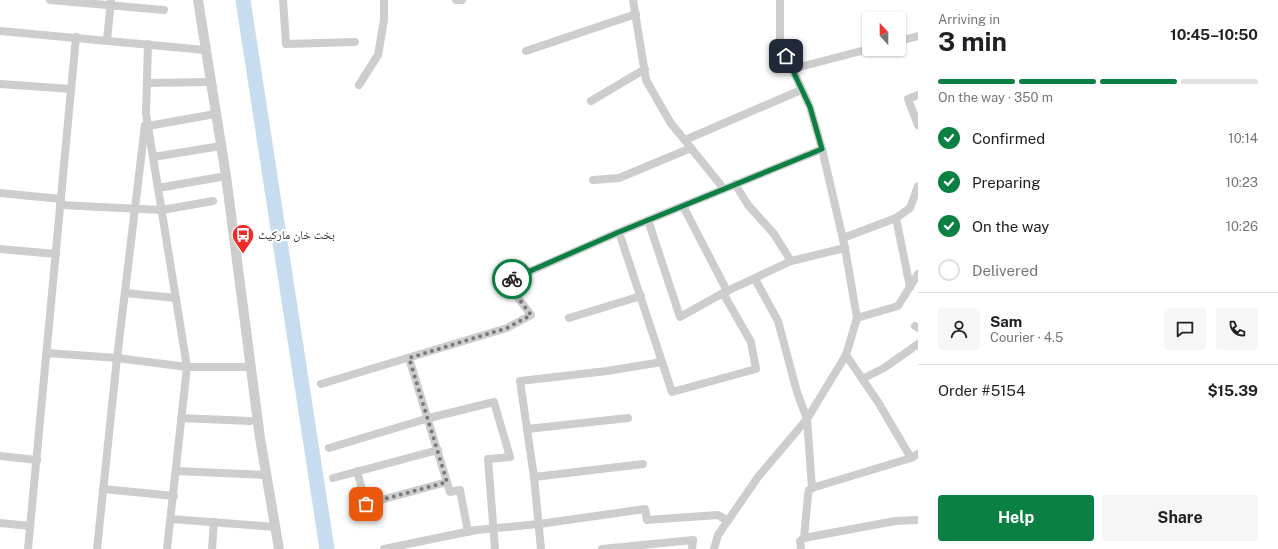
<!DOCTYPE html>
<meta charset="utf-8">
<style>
body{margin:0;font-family:"Public Sans","Noto Naskh Arabic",sans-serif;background:#f6f6f6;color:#202124;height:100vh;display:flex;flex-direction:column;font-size:15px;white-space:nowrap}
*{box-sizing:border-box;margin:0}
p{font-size:13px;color:#757577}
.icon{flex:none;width:22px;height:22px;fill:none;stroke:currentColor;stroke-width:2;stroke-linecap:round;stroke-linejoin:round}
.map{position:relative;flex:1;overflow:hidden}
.side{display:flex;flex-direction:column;background:#fff;width:360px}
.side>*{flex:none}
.needle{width:26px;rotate:339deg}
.tools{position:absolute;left:862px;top:12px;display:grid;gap:8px}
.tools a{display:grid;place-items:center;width:44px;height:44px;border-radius:4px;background:#fff;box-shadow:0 1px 3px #0004;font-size:20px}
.pin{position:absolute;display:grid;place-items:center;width:34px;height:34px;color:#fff;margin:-17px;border-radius:8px;box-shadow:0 2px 6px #0006}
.courier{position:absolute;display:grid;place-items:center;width:40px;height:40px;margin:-20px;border:3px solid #0b8043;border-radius:50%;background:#fff;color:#222;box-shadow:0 1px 5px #0007}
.summary em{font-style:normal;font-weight:700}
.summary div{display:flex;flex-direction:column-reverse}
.summary{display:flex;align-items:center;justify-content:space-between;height:68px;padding:0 20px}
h1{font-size:26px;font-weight:700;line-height:30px}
.bar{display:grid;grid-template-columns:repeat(4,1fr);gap:6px 4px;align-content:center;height:48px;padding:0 20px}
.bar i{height:5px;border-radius:3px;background:#e0e0e0}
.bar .selected{background:#0b8043}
.bar p{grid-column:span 4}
.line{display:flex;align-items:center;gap:10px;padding:0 20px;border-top:1px solid #e0e0e0}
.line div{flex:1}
.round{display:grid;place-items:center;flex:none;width:42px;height:42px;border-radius:4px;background:#f6f6f6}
ol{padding:0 20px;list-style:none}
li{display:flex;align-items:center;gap:12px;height:44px}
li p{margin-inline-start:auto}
li .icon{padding:4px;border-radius:50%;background:#0b8043;color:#fff;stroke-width:4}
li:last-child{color:#757577}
li i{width:22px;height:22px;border:2px solid #e0e0e0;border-radius:50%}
.button{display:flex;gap:8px;margin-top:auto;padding:8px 20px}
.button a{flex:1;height:46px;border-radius:4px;background:#0b8043;color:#fff;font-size:16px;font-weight:700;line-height:46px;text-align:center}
.button a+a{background:#f6f6f6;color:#202124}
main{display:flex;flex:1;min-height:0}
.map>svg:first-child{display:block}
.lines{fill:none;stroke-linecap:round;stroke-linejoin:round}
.river{stroke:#c8dcef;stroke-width:15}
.minor{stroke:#cdcdcd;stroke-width:8}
.tertiary{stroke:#cdcdcd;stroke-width:10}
.done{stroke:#787878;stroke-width:4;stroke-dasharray:0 7.2}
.route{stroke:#0b8043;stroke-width:5}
.labels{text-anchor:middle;stroke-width:4;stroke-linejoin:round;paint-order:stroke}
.poi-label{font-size:12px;fill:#303030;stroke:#fff;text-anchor:start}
</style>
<main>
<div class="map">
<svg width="918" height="549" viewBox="0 0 918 549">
<rect width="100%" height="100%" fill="#fff"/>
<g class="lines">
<polyline class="river" points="243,0 327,549"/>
<g class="minor">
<polyline points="50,0 164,10"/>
<polyline points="283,0 286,44 355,42"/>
<polyline points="456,0 462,0"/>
<polyline points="633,0 646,80 670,122 724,189"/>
<polyline points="0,31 205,50"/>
<polyline points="107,40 111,1"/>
<polyline points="899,41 918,36"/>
<polyline points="148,44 146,114 187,367 167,549"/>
<polyline points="526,51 636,14"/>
<polyline points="792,69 869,49"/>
<polyline points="147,83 210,82"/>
<polyline points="0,84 71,89"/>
<polyline points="359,85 378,55 384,20 384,0"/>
<polyline points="918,95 908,99 918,125"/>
<polyline points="591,101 645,69"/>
<polyline points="148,126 215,114"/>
<polyline points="685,140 801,90"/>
<polyline points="153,157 221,146"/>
<polyline points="593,180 619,178 691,148"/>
<polyline points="735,184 748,205 774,234 791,261"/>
<polyline points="158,188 226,176"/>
<polyline points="0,193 61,199"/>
<polyline points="60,205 162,210 213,201"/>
<polyline points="683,206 727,291"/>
<polyline points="648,220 680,317 723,293"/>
<polyline points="619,232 672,392 756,369 751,342 723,293 791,261 845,248"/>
<polyline points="843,238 896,218"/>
<polyline points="0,249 56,254"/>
<polyline points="755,279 778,321 797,392 807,419 812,488"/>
<polyline points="910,287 896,218 910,208 918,186"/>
<polyline points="125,293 176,298"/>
<polyline points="569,318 641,296"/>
<polyline points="857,318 898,306 918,274"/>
<polyline points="915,326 918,328"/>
<polyline points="47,353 117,358 187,367 251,367"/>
<polyline points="846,355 878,402 911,458"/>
<polyline points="409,358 450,492 460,490 468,532"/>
<polyline points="862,379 884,368 918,344"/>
<polyline points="321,384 507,328 531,315 506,282 619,232 822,149"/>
<polyline points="181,418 250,421"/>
<polyline points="527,429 628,418"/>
<polyline points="329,448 429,418 494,402 510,457 488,459 495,549"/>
<polyline points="0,456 37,460"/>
<polyline points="176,471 266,475"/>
<polyline points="357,471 366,504 447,482"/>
<polyline points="534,477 643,464"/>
<polyline points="333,478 438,450"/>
<polyline points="103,489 174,496"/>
<polyline points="171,519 275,527"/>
<polyline points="0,523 30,526"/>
<polyline points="804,538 808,495 809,490 812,488 911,458 918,454"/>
<polyline points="28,549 76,37"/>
<polyline points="97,549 117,358 145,125"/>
<polyline points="212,549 214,522"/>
<polyline points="384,549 476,530 539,524 645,509 647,520 718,515 728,521"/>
<polyline points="541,549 534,477 520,381 607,371 662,362"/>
<polyline points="602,549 693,540 692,549"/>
<polyline points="714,549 718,535 758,477 807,419 846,355 857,318 845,248 822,149 810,107 780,42 780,0"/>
<polyline points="801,549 800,541 804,538 895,521 918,520"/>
</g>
<polyline class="tertiary" points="198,0 226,176 260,438 279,549"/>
</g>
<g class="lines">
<polyline class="done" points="366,504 447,482 409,358 507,328 531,315 506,282 512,279"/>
<polyline class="route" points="512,279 619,232 822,149 810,107 786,56"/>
</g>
<defs>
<g id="bus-pin" transform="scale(1.15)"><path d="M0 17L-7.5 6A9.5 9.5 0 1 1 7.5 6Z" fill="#f12b28" stroke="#fff"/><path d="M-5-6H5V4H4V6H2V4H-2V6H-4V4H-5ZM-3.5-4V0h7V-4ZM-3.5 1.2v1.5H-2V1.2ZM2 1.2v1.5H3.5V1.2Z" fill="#fff"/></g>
</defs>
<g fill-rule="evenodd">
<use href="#bus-pin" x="243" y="235"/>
</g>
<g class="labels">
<g class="poi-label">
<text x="258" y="239">بخت خان مارکیٹ</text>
</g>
</g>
</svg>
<div class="tools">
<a><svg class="needle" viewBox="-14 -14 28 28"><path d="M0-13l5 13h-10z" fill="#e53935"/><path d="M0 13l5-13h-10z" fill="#757577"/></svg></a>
</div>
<div class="pin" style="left:366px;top:504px;background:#ea580c"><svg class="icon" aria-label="bag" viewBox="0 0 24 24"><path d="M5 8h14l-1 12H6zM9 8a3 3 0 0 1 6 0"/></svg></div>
<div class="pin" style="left:786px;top:56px;background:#1f2937"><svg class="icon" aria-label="home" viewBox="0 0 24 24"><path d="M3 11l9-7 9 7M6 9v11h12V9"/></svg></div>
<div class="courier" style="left:512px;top:279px"><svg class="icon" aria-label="bike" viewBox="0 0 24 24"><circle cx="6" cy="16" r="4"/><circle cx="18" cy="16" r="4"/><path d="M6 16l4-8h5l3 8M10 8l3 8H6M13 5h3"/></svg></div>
</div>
<section class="side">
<div class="summary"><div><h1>3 min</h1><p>Arriving in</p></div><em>10:45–10:50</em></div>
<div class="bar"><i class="selected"></i><i class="selected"></i><i class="selected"></i><i></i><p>On the way · 350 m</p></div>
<ol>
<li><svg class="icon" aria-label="check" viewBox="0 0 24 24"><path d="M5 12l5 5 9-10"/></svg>Confirmed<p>10:14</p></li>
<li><svg class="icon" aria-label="check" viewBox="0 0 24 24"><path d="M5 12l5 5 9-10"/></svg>Preparing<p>10:23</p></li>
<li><svg class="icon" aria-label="check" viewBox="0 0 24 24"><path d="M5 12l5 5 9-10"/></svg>On the way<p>10:26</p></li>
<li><i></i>Delivered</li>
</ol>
<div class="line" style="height:72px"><a class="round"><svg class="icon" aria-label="person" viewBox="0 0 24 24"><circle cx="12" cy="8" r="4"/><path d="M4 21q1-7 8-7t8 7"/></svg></a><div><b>Sam</b><p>Courier · 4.5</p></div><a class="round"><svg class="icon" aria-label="chat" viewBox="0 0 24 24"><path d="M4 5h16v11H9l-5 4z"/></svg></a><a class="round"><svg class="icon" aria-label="phone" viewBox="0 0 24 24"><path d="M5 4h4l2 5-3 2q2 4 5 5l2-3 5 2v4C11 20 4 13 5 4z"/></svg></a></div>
<div class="line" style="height:52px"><div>Order #5154</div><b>$15.39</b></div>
<div class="button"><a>Help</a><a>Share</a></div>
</section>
</main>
